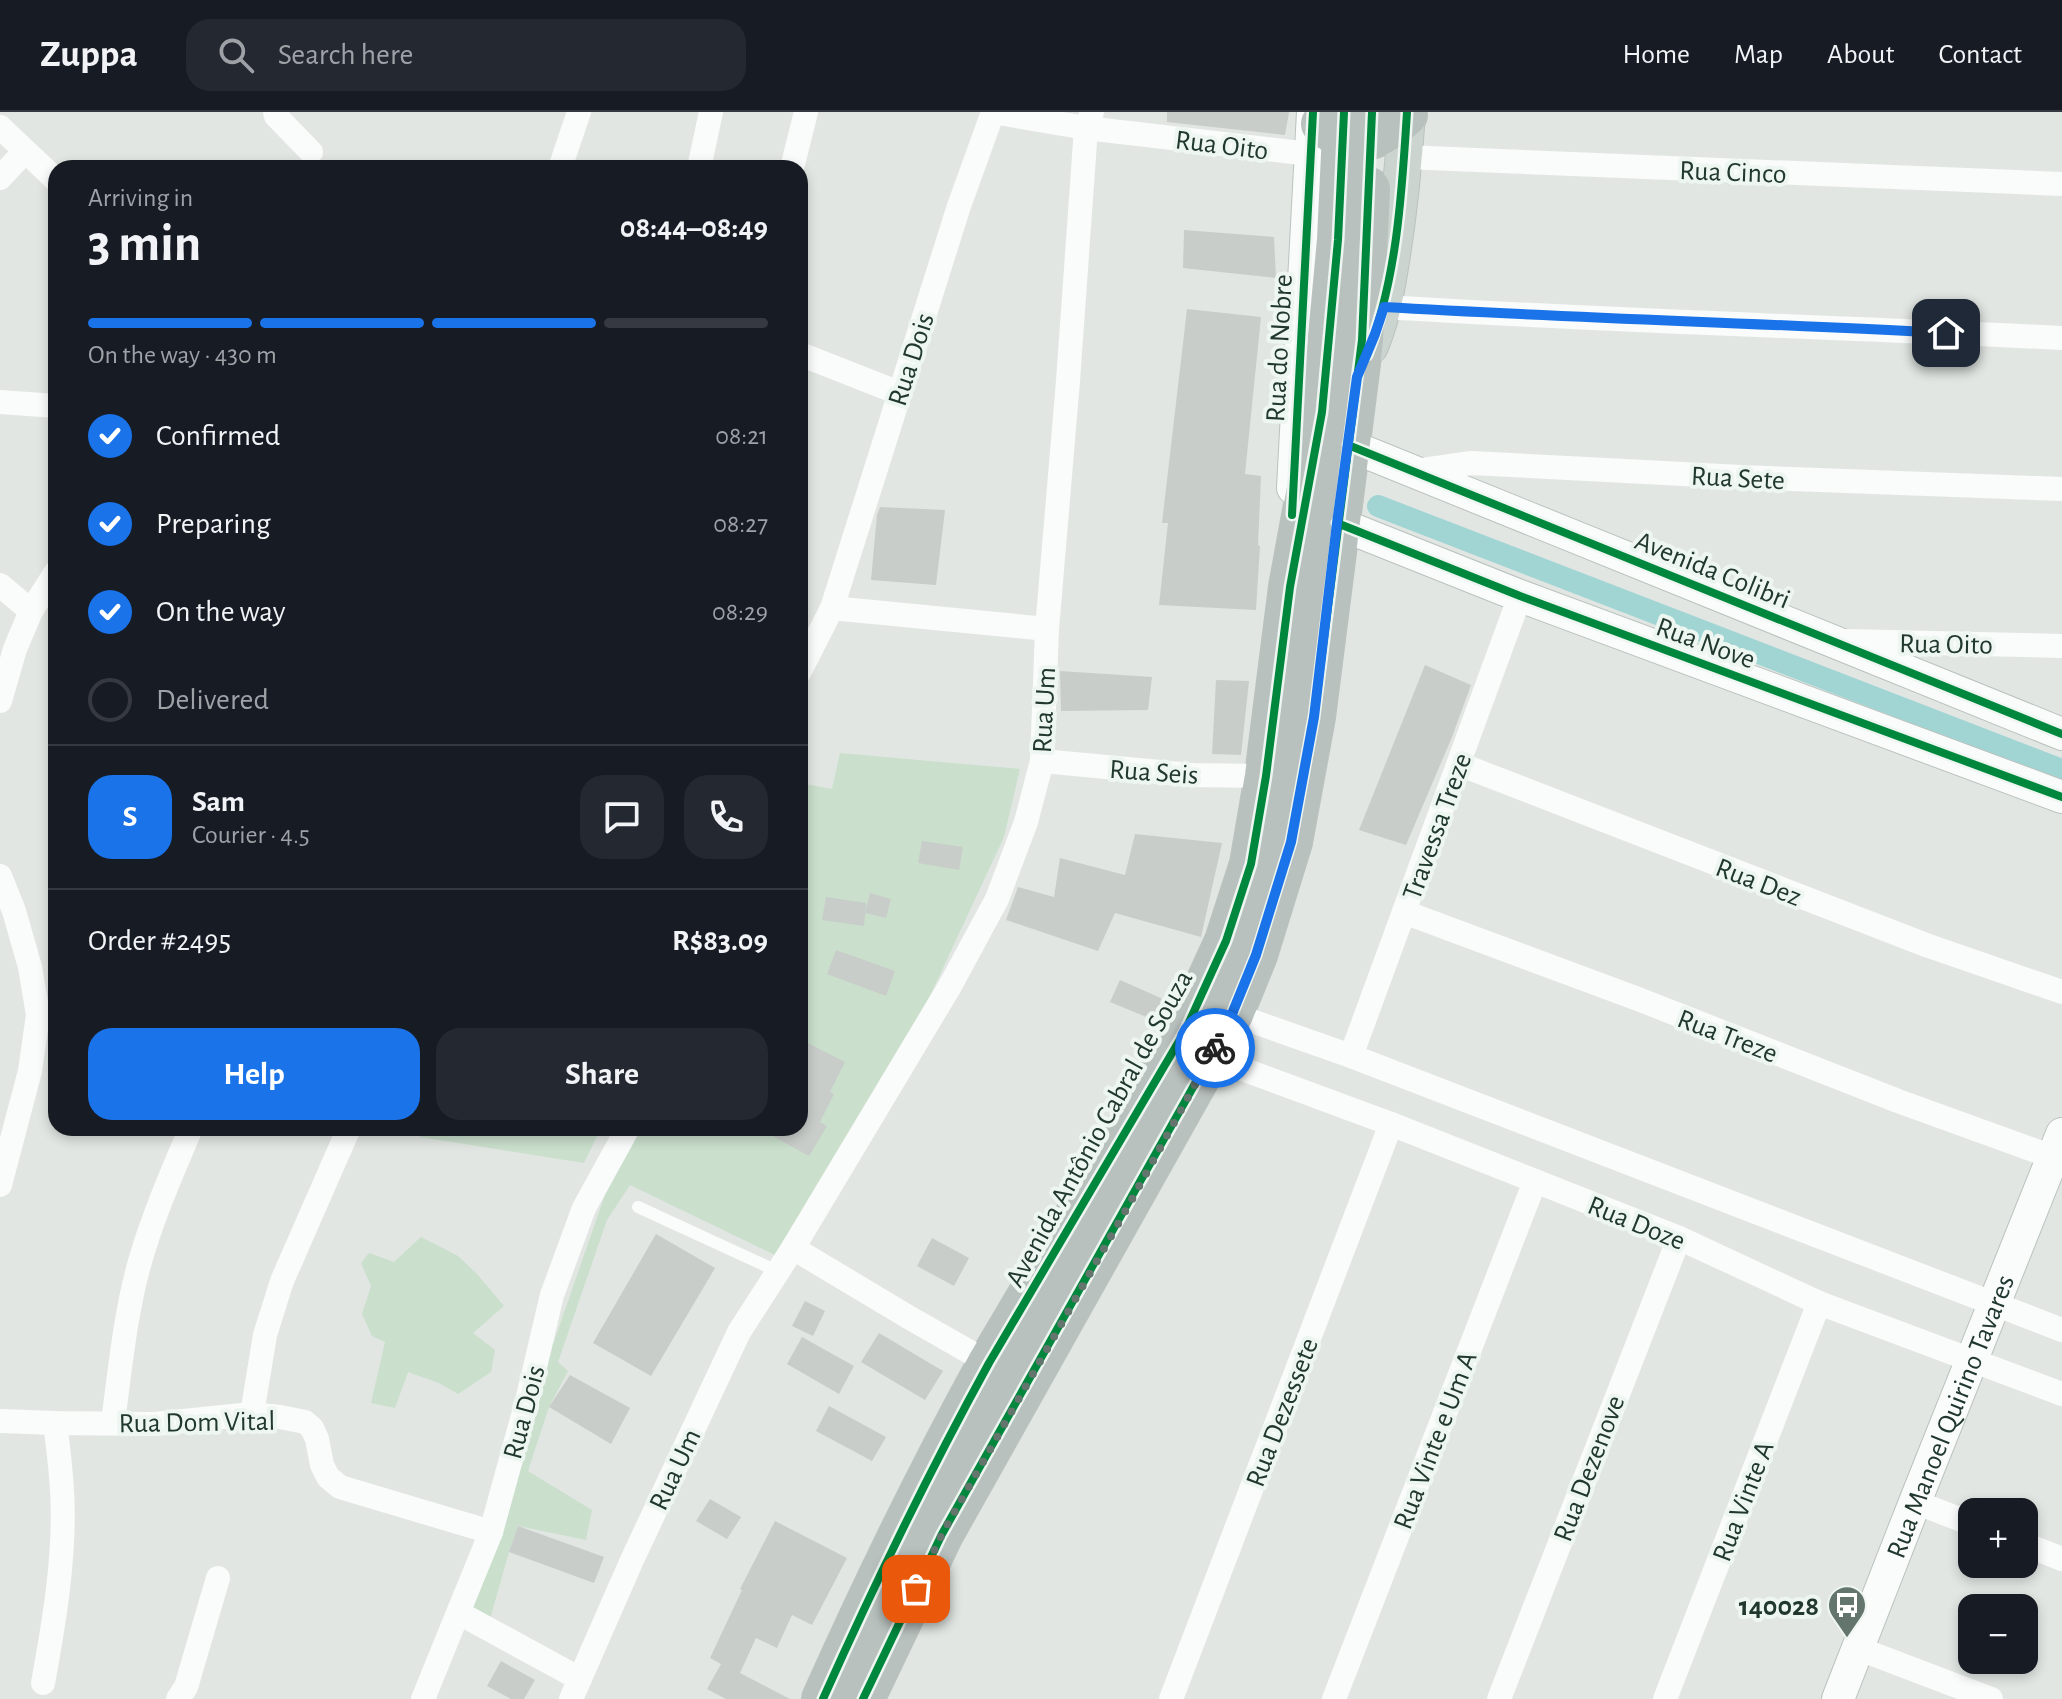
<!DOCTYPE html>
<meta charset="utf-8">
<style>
body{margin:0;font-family:"Alegreya Sans",sans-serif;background:#242831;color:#f1f3f6;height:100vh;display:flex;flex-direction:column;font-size:30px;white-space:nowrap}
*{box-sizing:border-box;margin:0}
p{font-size:26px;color:#9ea1a6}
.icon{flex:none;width:44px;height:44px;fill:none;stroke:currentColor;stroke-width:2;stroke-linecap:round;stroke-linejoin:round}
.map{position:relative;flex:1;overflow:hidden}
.side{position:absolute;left:48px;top:48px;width:760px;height:976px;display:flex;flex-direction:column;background:#171b24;border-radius:24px;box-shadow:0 4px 12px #0003}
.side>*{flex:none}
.buttons{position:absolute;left:1958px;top:1386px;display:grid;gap:16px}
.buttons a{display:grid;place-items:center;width:80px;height:80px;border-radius:16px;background:#171b24;box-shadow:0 4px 12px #0003;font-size:40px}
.pin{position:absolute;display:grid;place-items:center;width:68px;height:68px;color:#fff;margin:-34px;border-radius:16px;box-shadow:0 4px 12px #0006}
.courier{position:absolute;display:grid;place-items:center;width:80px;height:80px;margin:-40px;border:6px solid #1a73e8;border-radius:50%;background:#fff;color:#222;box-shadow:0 2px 10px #0007}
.overview em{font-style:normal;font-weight:700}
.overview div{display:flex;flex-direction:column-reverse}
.overview{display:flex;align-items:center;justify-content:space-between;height:136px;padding:0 40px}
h1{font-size:52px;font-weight:700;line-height:60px}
.bar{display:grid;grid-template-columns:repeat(4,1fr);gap:12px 8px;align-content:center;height:96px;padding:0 40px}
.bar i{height:10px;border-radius:6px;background:#363941}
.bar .active{background:#1a73e8}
.bar p{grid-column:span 4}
.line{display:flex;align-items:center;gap:20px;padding:0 40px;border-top:2px solid #363941}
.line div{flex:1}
.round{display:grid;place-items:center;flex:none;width:84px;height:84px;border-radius:24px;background:#242831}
ol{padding:0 40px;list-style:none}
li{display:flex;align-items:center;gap:24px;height:88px}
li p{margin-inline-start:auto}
li .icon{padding:8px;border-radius:50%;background:#1a73e8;color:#fff;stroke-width:4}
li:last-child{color:#9ea1a6}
li i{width:44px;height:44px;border:4px solid #363941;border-radius:50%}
.button{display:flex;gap:16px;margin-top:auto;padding:16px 40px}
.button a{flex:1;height:92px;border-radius:24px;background:#1a73e8;color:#fff;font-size:32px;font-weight:700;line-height:92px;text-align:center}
.button a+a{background:#242831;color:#f1f3f6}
header{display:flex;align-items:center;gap:48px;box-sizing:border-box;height:112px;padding:0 40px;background:#171b24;border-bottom:2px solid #363941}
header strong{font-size:38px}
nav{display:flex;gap:44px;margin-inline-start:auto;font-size:28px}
.search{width:560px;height:72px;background:#242831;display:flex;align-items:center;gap:20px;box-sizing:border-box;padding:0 28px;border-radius:24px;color:#9ea1a6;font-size:30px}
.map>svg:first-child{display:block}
.green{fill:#cadfcc}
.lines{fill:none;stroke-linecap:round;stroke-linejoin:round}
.canal{stroke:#a1d5d4;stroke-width:22}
.building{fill:#c8cdca}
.secondary-casing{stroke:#bac3be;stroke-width:34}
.primary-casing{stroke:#bbc3bf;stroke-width:38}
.highway-casing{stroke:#bbc3bf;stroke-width:44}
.lane{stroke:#fafbfb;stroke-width:12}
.street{stroke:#fafbfb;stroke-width:24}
.secondary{stroke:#fafbfb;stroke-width:32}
.primary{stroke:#ccd4d0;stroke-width:36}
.highway{stroke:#b9c1be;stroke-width:42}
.cycleway-casing{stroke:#eef6f1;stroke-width:13}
.cycleway{stroke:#00873e;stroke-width:8}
.done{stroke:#64756d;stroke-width:8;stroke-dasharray:0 14.4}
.route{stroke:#1a73e8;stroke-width:10}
.labels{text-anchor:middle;stroke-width:8;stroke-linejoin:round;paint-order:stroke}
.street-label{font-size:28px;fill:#20382e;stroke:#eef6f1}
.poi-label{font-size:28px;font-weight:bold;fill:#20382e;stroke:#eef6f1;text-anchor:end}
</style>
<header>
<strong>Zuppa</strong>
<div class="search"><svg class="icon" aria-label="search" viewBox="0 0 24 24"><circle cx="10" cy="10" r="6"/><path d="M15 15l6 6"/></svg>Search here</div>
<nav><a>Home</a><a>Map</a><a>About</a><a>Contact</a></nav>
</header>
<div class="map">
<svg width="2062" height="1587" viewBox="0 0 2062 1587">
<rect width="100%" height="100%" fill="#e1e6e3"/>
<g class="green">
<polygon points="840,641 1020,657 1004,725 929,886 775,1143 630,1073 607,1108 558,1250 568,1259 549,1295 528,1359 592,1398 586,1428 518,1414 509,1440 490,1507 466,1508 548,1247 609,1071 639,1016 800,1016 800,671 832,677"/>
<polygon points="422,1016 601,1016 584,1051 420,1025"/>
<polygon points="421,1125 458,1144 477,1162 504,1194 473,1221 495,1238 491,1260 458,1282 439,1271 408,1260 395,1296 371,1291 385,1230 372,1224 362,1202 371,1174 361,1151 369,1141 394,1150"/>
</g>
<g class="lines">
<polyline class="canal" points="1378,394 2062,658"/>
</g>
<g class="building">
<polygon points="1167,0 1289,0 1285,23 1167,10"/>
<polygon points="1184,118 1274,125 1276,166 1183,156"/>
<polygon points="1187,197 1261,205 1245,362 1261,364 1258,433 1260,434 1256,498 1159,493 1168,411 1162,411"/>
<polygon points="880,395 945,398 936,473 871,468 877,403"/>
<polygon points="1425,553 1471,573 1452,625 1406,733 1359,718"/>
<polygon points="1060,559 1152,565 1148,598 1061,599"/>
<polygon points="1216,568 1249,569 1241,643 1212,642"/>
<polygon points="1135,722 1222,731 1201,825 1115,801 1098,839 1006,808 1018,775 1054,785 1060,746 1125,763"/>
<polygon points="922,729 963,735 959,758 918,751"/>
<polygon points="870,781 891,787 886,806 865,801"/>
<polygon points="826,785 866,791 864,814 822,808"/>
<polygon points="836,838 895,859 886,884 827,862"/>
<polygon points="1120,868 1172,891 1161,911 1110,890"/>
<polygon points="800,927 845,950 830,980 834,982 820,1010 827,1014 809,1044 758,1016 800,1016"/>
<polygon points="656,1122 715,1156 651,1264 593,1231"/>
<polygon points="932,1126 969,1146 954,1174 917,1154"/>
<polygon points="805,1189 825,1199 813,1224 792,1214"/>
<polygon points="879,1221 943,1259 925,1288 861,1250"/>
<polygon points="802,1225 854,1254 839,1282 787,1252"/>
<polygon points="570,1263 630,1296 611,1332 549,1295"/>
<polygon points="829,1294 886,1325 872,1349 816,1319"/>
<polygon points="710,1387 741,1405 727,1427 696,1409"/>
<polygon points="775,1409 847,1446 812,1513 792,1503 777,1536 756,1526 740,1561 790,1587 726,1587 707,1577 721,1552 710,1546 742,1478 740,1477"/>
<polygon points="518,1414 604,1445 594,1471 509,1440"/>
<polygon points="501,1549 535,1568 524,1587 511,1587 487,1574"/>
</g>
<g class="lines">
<g class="secondary-casing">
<g id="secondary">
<polyline points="1348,333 2062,622"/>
<polyline points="1293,376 1313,0"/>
<polyline points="1337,411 1520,484 2062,685"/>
<path id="s1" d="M1838 1587 1915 1390 2062 1022"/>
</g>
</g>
<g class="primary-casing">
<path id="primary" d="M1370 234C1382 206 1386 179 1391 149 1399 100 1404 50 1407 0"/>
</g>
<g class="highway-casing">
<g id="highway">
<path d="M1322 12C1354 40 1378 28 1406 3"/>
<path d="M823 1587C874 1473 929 1360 989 1251L1185 919 1226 829 1251 752 1266 664 1290 475 1322 300 1338 128 1344 0"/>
<polyline points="863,1587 942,1422 1210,945 1232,902 1256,843 1291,730 1314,605 1362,228 1369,77"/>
</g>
</g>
<polyline class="lane" points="638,1095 777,1159"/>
<g class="street">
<polyline points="275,0 276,4 311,40"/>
<polyline points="993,0 1086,16 1310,42"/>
<polyline points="0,15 56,68"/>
<polyline points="1405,45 2062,72"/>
<polyline points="560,56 579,0"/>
<polyline points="699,56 711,0"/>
<polyline points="792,56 806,0"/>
<polyline points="0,66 25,39"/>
<path d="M1384 195C1610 209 1836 215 2062 226"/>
<polyline points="800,242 899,281"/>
<polyline points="0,290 56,294"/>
<polyline points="1416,359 1471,351 1741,365 2062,377"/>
<polyline points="0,473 31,499"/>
<polyline points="832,496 959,94 993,0"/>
<polyline points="1844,529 2062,534"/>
<polyline points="800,559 832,496 1047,517"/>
<polyline points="0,589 15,537 31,499 56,460"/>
<polyline points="1042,649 1192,663 1266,664"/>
<polyline points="1459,652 1926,833 2062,880"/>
<polyline points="0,764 14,799 30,855 38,903 30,959 0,1073"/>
<polyline points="1404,800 1638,887 1898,989 2053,1045"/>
<polyline points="1232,902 1351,944 2062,1218"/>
<polyline points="1351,944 1520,484"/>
<polyline points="1210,945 1391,1012 1679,1126 1819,1191 2062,1282"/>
<polyline points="793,1136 910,1206 989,1251"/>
<polyline points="252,1302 265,1223 282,1169 349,1016"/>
<polyline points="0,1309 55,1311 154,1312 252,1302 280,1305 305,1310 312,1316 317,1327 322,1353 328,1365 340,1375 491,1420"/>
<path d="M113 1310C120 1258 125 1204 139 1153 152 1106 172 1061 191 1016"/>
<polyline points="1915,1390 1972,1412"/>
<polyline points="2024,1432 2062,1447"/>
<polyline points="459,1501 580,1567"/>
<polyline points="1857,1536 1991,1587"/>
<path d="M43 1571C54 1511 66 1441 62 1379 61 1357 58 1334 55 1311"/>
<polyline points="178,1587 186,1575 218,1466"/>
<polyline points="423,1587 491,1420 527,1289 552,1183 584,1096 628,1016"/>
<polyline points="571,1587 632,1448 739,1220 793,1136 950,874 997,787 1026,710 1042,649 1047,517 1068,269 1086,16 1092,0"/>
<polyline points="1171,1587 1391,1012"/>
<polyline points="1334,1587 1535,1069"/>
<polyline points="1499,1587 1679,1126"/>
<polyline points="1665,1587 1819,1191"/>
</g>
<use href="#secondary" class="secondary"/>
<use href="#primary" class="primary"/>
<use href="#highway" class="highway"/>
<g class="cycleway-casing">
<g id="cycleway">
<path d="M1367 243C1397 168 1402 80 1407 0"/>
<polyline points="1348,333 2062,622"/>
<polyline points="1292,403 1313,0"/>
<polyline points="1337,411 1520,484 2062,685"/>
<path d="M823 1587C874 1473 929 1360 989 1251L1185 919 1226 829 1251 752 1266 664 1290 475 1322 300 1338 128 1344 0"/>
<polyline points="863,1587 942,1422 1210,945 1232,902 1256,843 1291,730 1314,605 1362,228 1372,0"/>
</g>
</g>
<use href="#cycleway" class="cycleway"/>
</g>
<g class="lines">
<polyline class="done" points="916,1477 942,1422 1131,1089 1215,936"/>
<path class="route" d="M1215 936 1232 902 1256 843 1291 730 1314 605 1337 411 1357 265 1375 222 1384 195C1571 206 1759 211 1946 221"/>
</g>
<defs>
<g id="bus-pin" transform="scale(2)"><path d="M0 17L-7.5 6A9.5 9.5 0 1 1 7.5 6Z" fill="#64756d" stroke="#eef6f1"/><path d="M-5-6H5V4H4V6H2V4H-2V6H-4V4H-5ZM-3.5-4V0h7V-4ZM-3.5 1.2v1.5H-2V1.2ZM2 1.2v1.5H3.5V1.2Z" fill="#fff"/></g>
</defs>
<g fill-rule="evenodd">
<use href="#bus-pin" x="1847" y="1493"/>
</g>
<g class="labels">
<g class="street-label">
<text transform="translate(1222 32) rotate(7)" y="10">Rua Oito</text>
<text transform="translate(1733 59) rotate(2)" y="10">Rua Cinco</text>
<text transform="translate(1278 236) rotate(-87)" y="10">Rua do Nobre</text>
<text transform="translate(910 247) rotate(-72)" y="10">Rua Dois</text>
<text transform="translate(1738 365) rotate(3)" y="10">Rua Sete</text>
<text transform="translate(1713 457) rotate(22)" y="10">Avenida Colibri</text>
<text transform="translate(1706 530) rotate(20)" y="10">Rua Nove</text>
<text transform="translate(1946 531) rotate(1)" y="10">Rua Oito</text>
<text transform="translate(1043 598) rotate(-87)" y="10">Rua Um</text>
<text transform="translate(1154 659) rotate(4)" y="10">Rua Seis</text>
<text transform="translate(1436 714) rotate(-70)" y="10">Travessa Treze</text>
<text transform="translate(1759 769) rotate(21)" y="10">Rua Dez</text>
<text transform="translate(1728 923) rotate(21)" y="10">Rua Treze</text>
<text transform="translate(1098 1016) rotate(-61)" y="10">Avenida Antônio Cabral de Souza</text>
<text transform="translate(1637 1110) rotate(22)" y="10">Rua Doze</text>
<text transform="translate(523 1300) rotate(-75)" y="10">Rua Dois</text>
<text transform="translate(1281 1300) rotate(-69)" y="10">Rua Dezessete</text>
<text dy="10" stroke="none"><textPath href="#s1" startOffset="304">Rua Manoel Quirino Tavares</textPath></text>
<text transform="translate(197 1309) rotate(-1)" y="10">Rua Dom Vital</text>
<text transform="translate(1434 1328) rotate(-69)" y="10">Rua Vinte e Um A</text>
<text transform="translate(1588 1356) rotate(-69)" y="10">Rua Dezenove</text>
<text transform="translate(674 1357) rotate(-65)" y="10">Rua Um</text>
<text transform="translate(1742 1389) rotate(-69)" y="10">Rua Vinte A</text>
</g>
<g class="poi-label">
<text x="1819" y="1503">140028</text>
</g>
</g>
</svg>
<div class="buttons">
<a>+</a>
<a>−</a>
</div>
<div class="pin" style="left:916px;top:1477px;background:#ea580c"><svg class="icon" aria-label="bag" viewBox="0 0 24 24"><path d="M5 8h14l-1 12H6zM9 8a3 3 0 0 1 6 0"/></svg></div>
<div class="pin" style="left:1946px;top:221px;background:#1f2937"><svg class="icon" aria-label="home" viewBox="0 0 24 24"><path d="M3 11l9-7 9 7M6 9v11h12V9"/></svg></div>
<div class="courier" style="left:1215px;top:936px"><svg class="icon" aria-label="bike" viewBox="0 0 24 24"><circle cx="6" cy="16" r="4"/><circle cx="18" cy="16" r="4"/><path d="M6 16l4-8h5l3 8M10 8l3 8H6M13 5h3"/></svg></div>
<section class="side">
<div class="overview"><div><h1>3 min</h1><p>Arriving in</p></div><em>08:44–08:49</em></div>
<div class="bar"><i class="active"></i><i class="active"></i><i class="active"></i><i></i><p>On the way · 430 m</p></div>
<ol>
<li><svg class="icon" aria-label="check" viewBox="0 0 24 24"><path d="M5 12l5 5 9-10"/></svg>Confirmed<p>08:21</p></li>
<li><svg class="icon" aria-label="check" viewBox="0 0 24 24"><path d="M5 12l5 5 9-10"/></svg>Preparing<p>08:27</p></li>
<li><svg class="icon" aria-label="check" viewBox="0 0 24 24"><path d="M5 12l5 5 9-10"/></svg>On the way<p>08:29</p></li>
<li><i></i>Delivered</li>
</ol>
<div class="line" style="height:144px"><b class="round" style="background:#1a73e8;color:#fff">S</b><div><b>Sam</b><p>Courier · 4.5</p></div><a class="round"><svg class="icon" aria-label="chat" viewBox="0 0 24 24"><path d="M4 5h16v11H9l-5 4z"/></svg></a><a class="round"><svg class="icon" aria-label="phone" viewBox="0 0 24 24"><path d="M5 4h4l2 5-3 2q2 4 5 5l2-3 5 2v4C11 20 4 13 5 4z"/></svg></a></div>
<div class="line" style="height:104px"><div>Order #2495</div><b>R$83.09</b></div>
<div class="button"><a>Help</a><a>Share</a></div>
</section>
</div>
